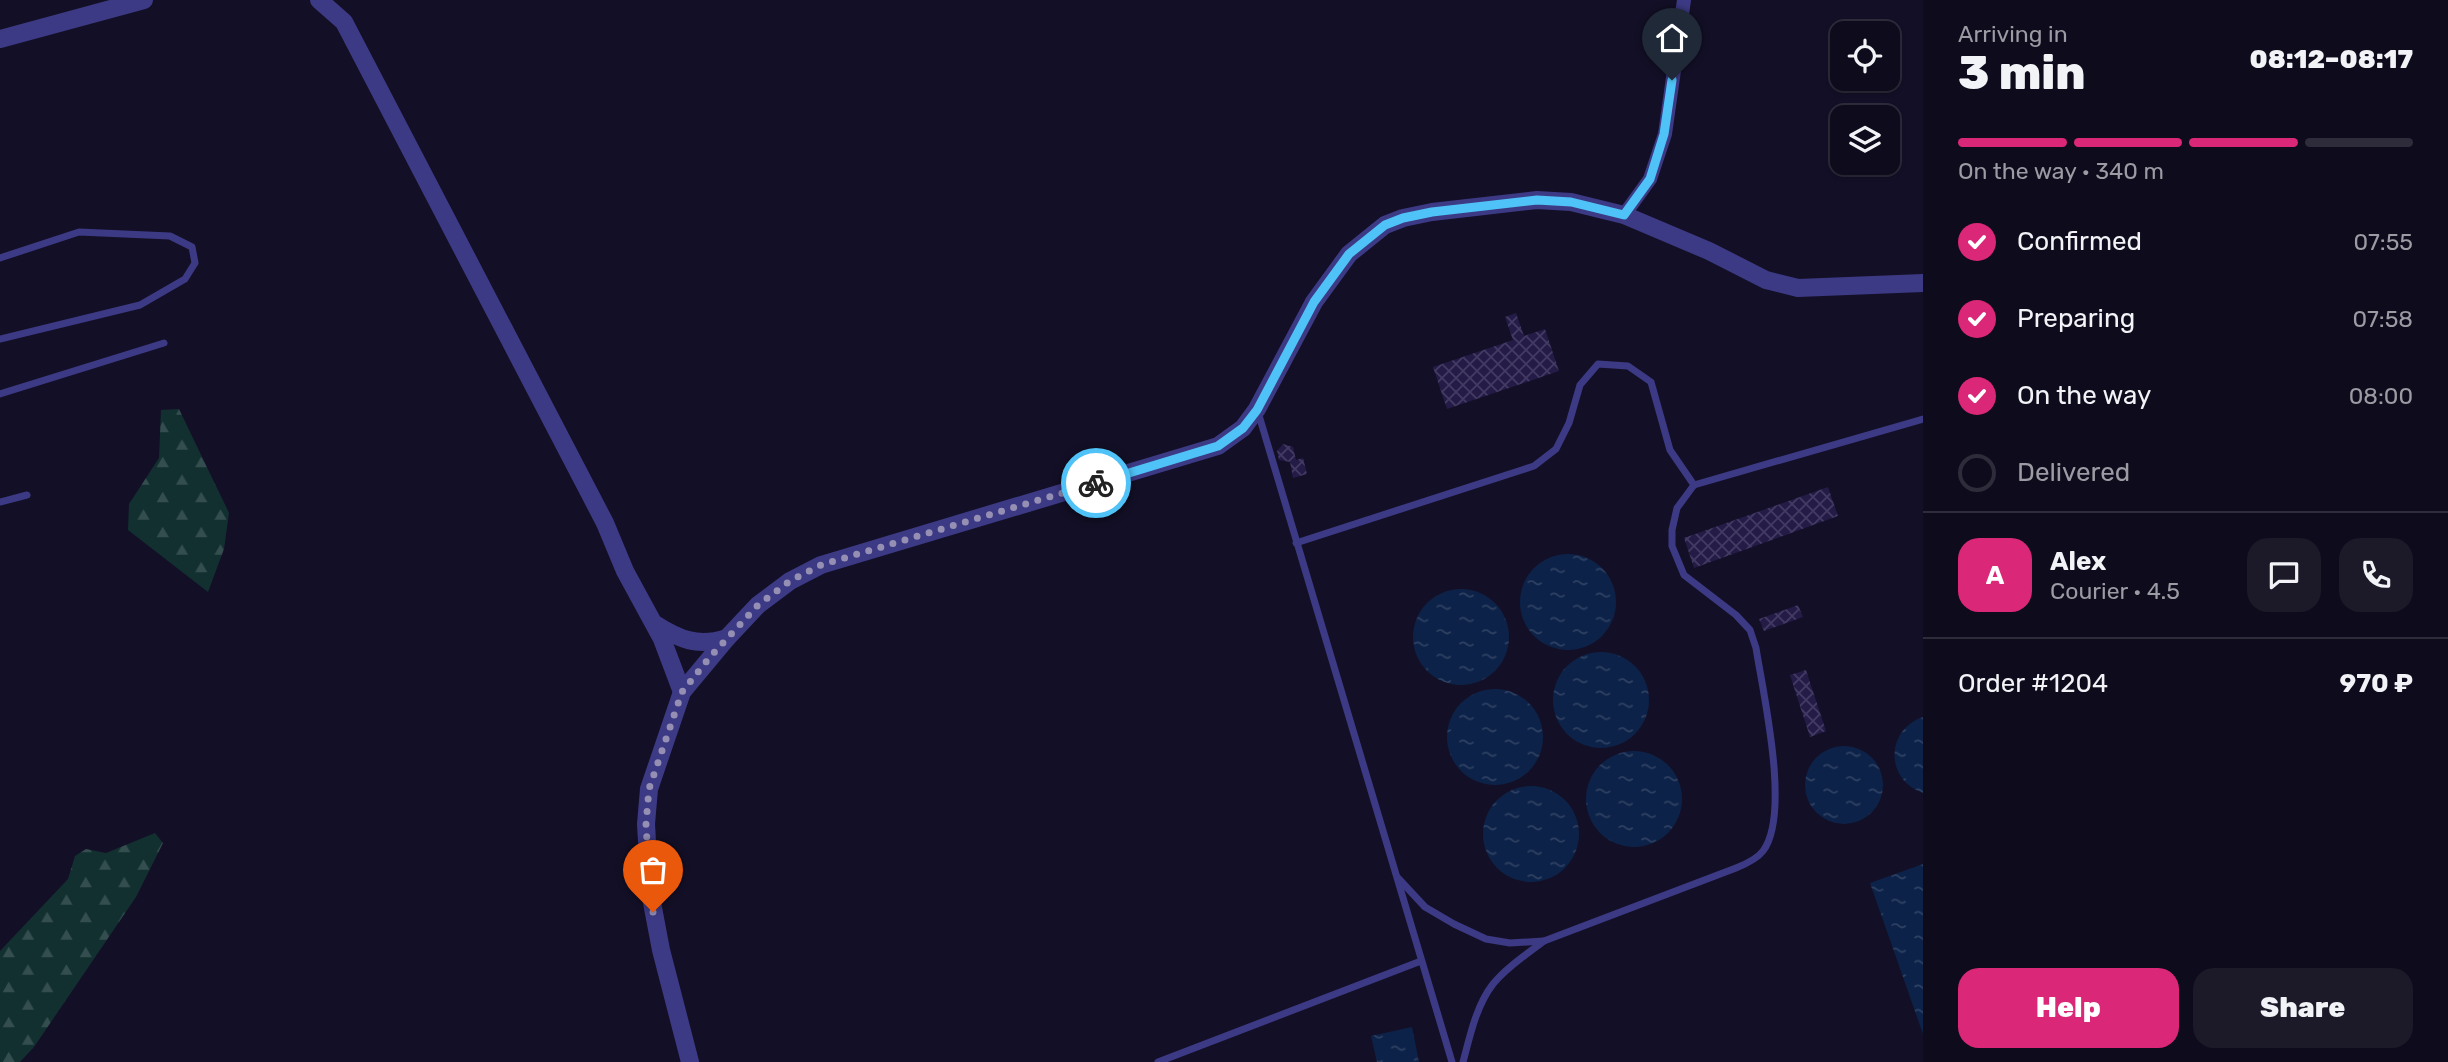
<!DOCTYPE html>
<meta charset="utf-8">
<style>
body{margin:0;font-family:Rubik,sans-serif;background:#1c1929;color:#f1f3f6;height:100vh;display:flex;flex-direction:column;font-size:26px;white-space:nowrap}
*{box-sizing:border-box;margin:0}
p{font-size:23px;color:#9b9ba3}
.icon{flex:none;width:38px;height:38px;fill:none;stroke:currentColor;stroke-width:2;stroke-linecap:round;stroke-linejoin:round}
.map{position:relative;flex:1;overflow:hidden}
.panel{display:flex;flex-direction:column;background:#0e0b1c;width:525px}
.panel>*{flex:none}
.buttons{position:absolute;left:1830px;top:21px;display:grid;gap:14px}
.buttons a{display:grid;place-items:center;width:70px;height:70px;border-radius:14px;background:#0e0b1c;box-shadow:0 2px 5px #0004,0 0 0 2px #2e2b3b;font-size:35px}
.pin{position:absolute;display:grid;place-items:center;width:60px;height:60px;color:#fff;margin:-72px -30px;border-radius:50% 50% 50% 0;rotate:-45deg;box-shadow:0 0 7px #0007}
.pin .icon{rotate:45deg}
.courier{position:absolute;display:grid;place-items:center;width:70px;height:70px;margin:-35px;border:5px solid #4fc3f7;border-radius:50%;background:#fff;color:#222;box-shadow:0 2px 9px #0007}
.overview em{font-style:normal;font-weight:800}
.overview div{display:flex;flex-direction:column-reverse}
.overview{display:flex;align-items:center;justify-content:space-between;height:119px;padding:0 35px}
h1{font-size:46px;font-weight:800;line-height:52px}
.bar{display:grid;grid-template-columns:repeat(4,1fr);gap:10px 7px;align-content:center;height:84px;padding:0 35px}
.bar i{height:9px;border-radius:5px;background:#2e2b3b}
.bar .selected{background:#db2777}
.bar p{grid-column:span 4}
.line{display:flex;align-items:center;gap:18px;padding:0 35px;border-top:2px solid #2e2b3b}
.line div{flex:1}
.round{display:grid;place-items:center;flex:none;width:74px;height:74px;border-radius:21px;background:#1c1929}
ol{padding:0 35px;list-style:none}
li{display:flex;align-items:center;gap:21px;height:77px}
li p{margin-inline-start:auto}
li .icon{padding:7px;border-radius:50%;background:#db2777;color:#fff;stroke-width:4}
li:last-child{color:#9b9ba3}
li i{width:38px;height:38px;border:4px solid #2e2b3b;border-radius:50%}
.button{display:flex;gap:14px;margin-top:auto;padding:14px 35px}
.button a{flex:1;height:80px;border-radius:21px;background:#db2777;color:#fff;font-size:28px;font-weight:800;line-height:80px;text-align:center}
.button a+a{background:#1c1929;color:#f1f3f6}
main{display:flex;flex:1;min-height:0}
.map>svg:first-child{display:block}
.forest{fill:url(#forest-firs)}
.water{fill:url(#water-ripples)}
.building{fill:url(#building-cross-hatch)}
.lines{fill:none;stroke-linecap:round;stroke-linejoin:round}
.service{stroke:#3d3a85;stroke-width:7}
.minor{stroke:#3d3a85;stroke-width:14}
.tertiary{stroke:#3d3a85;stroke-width:18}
.done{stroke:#948fb3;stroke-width:7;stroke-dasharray:0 12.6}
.route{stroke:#4fc3f7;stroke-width:9}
</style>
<main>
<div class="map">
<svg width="1923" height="1062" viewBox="0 0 1923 1062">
<defs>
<pattern id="forest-firs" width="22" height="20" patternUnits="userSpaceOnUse" patternTransform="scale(1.75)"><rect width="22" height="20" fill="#12302f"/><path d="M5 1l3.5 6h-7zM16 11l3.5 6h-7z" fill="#344d4e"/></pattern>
<pattern id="water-ripples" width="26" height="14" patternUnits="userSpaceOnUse" patternTransform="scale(1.75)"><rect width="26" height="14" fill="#0c2248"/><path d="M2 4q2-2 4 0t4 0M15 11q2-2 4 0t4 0" fill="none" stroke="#2f4163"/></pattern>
<pattern id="building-cross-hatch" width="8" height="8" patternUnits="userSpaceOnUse" patternTransform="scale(1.75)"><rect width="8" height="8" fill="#241b47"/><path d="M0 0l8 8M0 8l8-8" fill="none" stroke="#433b63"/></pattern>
</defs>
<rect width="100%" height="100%" fill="#130f26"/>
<g class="forest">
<polygon points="179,409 229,513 224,549 208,592 128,530 129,504 159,458 161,410"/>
<polygon points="155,833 163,843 136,897 34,1047 20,1062 0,1062 0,951 68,879 75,856 86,849 106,853"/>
</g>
<g class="water">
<circle cx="1568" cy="602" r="48"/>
<circle cx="1461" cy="637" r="48"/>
<circle cx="1601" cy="700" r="48"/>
<circle cx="1495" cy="737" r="48"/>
<path d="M1923 717V793C1885 780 1885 730 1923 717Z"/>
<circle cx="1844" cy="785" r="39"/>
<circle cx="1634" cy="799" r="48"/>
<circle cx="1531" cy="834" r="48"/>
<polygon points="1923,864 1923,1034 1870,883"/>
<polygon points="1412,1027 1419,1062 1377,1062 1371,1036"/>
</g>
<g class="building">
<polygon points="1516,313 1524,336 1545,329 1559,371 1447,409 1433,367 1513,340 1505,317"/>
<polygon points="1283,444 1293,447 1296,460 1303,458 1307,474 1293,478 1290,462 1279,460 1277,451"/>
<polygon points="1828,487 1838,516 1694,568 1684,538"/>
<polygon points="1798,605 1803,617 1764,631 1759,619"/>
<polygon points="1806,670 1826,731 1810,737 1790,675"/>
</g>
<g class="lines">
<g class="service">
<polyline points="0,258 79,232 170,236 192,247 195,263 185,279 140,305 0,339"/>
<polyline points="0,394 164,343"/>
<polyline points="1258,412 1452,1062"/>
<polyline points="1694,485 1923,419"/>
<polyline points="0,502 27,495"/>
<path d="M1296 543 1534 466 1556 449 1569 423 1580 385 1598 364 1628 366 1651 382 1670 450 1694 485 1677 508 1672 530V546L1684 575 1736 615 1750 630 1756 648C1763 693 1791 814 1763 851 1757 859 1746 864 1736 868L1544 941C1527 954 1507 967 1493 984 1476 1006 1470 1036 1463 1062"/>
<polyline points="1398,878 1425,907 1454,924 1486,939 1510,943 1544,941"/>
<polyline points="1158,1062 1421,961"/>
</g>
<polyline class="minor" points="1624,215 1650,179 1665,134 1684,0"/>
<g class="tertiary">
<polyline points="319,0 344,22 605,523 625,571 662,639 682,692"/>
<polyline points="0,39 144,0"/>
<path d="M655 624C680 640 698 647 727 638"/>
<polyline points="690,1062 661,950 650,892 646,824 649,789 682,692 727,638 758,605 790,581 821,565 1218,446 1243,428 1257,409 1314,302 1349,254 1385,225 1403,218 1432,212 1537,200 1571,202 1624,215 1709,251 1766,280 1798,288 1923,283"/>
</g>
</g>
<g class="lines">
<polyline class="done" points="653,912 650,892 646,824 649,789 682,692 710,657 758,605 790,581 821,565 1096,483"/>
<polyline class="route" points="1096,483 1218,446 1243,428 1257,410 1314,302 1349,254 1385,225 1403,218 1432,212 1537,200 1571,202 1624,215 1650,179 1664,134 1672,80"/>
</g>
</svg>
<div class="buttons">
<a><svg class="icon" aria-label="locate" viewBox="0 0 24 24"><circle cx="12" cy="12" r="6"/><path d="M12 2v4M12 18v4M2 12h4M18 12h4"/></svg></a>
<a><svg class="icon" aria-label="layers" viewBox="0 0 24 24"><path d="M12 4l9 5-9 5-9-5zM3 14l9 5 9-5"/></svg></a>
</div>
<div class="pin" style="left:653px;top:912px;background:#ea580c"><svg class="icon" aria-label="bag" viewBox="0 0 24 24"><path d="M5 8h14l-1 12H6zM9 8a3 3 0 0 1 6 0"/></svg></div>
<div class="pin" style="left:1672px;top:80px;background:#1f2937"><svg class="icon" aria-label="home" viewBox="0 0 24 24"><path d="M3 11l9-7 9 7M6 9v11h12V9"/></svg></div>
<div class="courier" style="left:1096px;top:483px"><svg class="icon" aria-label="bike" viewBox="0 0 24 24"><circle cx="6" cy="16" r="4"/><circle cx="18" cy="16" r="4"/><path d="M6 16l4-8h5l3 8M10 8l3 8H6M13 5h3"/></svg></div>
</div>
<section class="panel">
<div class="overview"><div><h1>3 min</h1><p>Arriving in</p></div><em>08:12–08:17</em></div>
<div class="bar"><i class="selected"></i><i class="selected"></i><i class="selected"></i><i></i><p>On the way · 340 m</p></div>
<ol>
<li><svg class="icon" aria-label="check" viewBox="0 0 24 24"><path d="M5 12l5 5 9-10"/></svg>Confirmed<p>07:55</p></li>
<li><svg class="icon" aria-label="check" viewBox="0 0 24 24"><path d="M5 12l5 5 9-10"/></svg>Preparing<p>07:58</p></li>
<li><svg class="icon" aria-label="check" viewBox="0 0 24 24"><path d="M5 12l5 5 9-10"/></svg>On the way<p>08:00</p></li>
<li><i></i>Delivered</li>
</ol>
<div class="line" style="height:126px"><b class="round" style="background:#db2777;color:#fff">A</b><div><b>Alex</b><p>Courier · 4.5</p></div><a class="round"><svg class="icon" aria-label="chat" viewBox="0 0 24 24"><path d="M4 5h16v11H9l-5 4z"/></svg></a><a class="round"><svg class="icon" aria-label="phone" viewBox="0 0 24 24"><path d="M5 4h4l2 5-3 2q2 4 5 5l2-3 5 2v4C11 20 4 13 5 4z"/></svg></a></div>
<div class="line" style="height:91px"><div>Order #1204</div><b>970 ₽</b></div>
<div class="button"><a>Help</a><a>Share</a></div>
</section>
</main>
